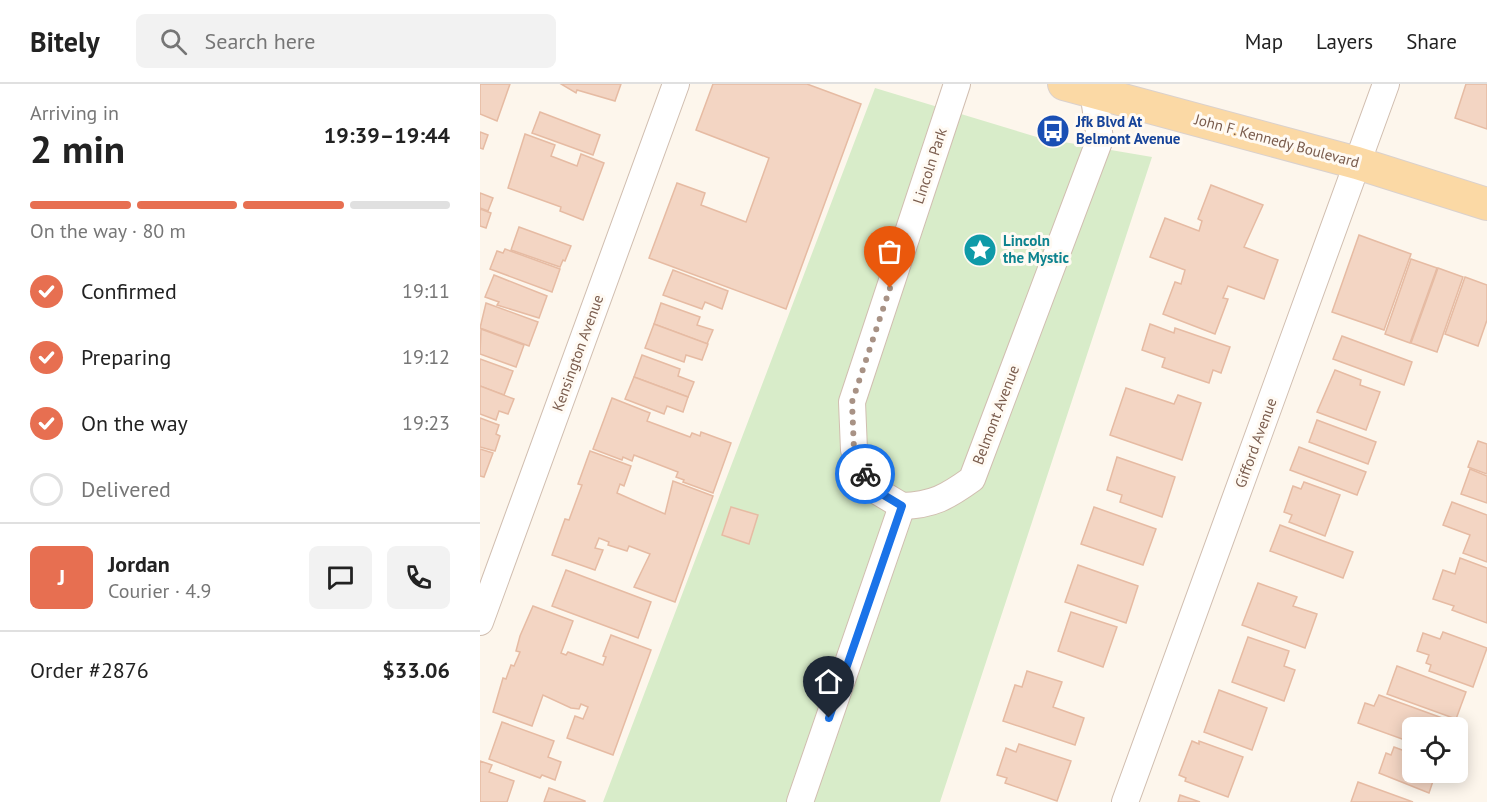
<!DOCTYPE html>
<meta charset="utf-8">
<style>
body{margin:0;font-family:"PT Sans",sans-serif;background:#f2f2f2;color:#222;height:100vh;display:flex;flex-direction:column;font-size:22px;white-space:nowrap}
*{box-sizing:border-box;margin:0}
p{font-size:20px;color:#767676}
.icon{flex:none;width:33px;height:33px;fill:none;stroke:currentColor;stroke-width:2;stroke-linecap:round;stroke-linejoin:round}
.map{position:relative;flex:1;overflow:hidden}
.panel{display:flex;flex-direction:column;background:#fff;width:480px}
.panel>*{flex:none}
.controls{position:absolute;left:922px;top:633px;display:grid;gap:12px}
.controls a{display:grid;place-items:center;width:66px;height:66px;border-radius:9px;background:#fff;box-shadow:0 3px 15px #0003;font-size:30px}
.pin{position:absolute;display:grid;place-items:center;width:51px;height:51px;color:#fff;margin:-62px -26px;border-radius:50% 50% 50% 0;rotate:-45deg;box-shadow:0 0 6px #0007}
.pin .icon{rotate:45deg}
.courier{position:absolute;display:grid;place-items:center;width:60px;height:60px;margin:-30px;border:4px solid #1a73e8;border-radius:50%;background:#fff;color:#222;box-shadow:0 2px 8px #0007}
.head em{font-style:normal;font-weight:700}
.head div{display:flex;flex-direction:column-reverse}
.head{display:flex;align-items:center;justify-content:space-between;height:102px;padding:0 30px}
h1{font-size:39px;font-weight:700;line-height:45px}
.bar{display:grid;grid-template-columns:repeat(4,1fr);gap:9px 6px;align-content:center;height:72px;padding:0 30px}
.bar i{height:8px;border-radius:4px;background:#e0e0e0}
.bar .active{background:#e76f51}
.bar p{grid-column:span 4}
.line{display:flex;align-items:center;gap:15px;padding:0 30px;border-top:2px solid #e0e0e0}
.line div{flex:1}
.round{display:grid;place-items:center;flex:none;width:63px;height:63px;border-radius:9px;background:#f2f2f2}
ol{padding:0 30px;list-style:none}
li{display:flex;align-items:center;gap:18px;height:66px}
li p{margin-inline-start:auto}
li .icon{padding:6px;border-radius:50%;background:#e76f51;color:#fff;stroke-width:4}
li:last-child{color:#767676}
li i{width:33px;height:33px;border:3px solid #e0e0e0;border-radius:50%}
header{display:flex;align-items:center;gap:36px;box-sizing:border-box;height:84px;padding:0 30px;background:#fff;border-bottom:2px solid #e0e0e0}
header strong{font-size:28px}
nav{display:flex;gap:33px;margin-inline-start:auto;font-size:21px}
.search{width:420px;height:54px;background:#f2f2f2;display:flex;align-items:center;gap:15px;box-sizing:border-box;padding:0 21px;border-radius:9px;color:#767676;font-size:22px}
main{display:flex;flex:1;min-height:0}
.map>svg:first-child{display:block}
.green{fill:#d8ecc9}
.building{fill:#f3d5c3;stroke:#e6bba3;stroke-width:1.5}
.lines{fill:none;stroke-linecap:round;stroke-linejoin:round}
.minor-casing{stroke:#d1beb0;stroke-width:28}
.major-casing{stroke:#dad1cd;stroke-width:34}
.minor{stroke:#fff;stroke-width:26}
.major{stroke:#fbd9a5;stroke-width:32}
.done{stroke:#a89285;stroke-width:6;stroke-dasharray:0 10.8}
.route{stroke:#1a73e8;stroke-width:8}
.labels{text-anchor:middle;stroke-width:6;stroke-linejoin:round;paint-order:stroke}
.transit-label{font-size:15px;font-weight:bold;fill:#164399;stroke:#fffaf3;text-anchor:start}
.street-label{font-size:15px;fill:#7a5c4d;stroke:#fffaf3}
.culture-label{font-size:15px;font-weight:bold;fill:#0d838f;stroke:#fffaf3;text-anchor:start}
</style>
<header>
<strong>Bitely</strong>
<div class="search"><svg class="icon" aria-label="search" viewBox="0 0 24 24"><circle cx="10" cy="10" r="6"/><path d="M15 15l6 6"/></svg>Search here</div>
<nav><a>Map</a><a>Layers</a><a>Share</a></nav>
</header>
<main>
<section class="panel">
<div class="head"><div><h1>2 min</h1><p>Arriving in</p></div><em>19:39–19:44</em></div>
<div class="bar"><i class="active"></i><i class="active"></i><i class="active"></i><i></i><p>On the way · 80 m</p></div>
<ol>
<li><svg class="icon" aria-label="check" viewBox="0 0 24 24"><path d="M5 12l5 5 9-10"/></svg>Confirmed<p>19:11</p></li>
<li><svg class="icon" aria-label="check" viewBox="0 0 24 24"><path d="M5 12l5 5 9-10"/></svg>Preparing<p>19:12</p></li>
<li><svg class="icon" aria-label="check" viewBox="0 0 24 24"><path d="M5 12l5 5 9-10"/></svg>On the way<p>19:23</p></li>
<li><i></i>Delivered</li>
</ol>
<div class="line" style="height:108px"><b class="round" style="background:#e76f51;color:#fff">J</b><div><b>Jordan</b><p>Courier · 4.9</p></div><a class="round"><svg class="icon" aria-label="chat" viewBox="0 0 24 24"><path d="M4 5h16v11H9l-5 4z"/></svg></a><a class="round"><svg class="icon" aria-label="phone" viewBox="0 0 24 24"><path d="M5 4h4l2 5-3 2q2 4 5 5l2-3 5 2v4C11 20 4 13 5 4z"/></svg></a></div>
<div class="line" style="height:78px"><div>Order #2876</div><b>$33.06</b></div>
</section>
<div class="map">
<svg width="1007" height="718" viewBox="0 0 1007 718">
<rect width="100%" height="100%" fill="#fdf6ec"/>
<polygon class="green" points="395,4 560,54 672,73 460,718 123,718"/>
<g class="building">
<polygon points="0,0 30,0 17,37 0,30"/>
<polygon points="81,0 141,0 135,17 97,6 96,9"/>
<polygon points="233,0 327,0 381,20 306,225 169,174 197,99 225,109 221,121 266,138 289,74 216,46"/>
<polygon points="986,0 1007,0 1007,45 975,34"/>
<polygon points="60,28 120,51 113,71 52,49"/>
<polygon points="0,48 8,51 3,65 0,64"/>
<polygon points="45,50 75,61 71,72 97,82 101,70 124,79 103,136 80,127 81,123 28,104"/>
<polygon points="731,101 783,121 764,163 798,176 784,215 748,202 743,214 748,215 735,250 683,230 695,198 701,200 705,186 670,173 685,134 719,147 722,137 718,135"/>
<polygon points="0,109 13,114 8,127 0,124"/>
<polygon points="0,125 11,129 6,144 0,142"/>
<polygon points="39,143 91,162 85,177 83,176 80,183 31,166"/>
<polygon points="879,151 931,170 904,246 852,228"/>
<polygon points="25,165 80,185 72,208 10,185 17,167 23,169"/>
<polygon points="931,175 957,184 930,259 905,250"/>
<polygon points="958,184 983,193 957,268 931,259"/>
<polygon points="193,186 248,207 242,225 225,218 222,225 183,211"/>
<polygon points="14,191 67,212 59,234 17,221 19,218 5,213"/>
<polygon points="985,193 1007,201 1007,236 998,262 965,250"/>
<polygon points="6,219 58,238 49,262 0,244"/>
<polygon points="181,219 220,233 217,241 233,246 227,260 174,240"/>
<polygon points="174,240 228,260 222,276 206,271 204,278 165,264"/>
<polygon points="670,240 694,249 695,244 750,263 741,289 733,286 729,299 682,283 685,274 662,266"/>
<polygon points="1,245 44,261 36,283 0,270"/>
<polygon points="862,252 932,278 924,301 853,275"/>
<polygon points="162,271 200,285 198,292 214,298 208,313 154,293"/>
<polygon points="0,275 33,287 24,311 0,302"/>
<polygon points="855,286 881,296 880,301 900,308 886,346 837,328"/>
<polygon points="154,293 208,313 203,328 187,322 184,330 145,315"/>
<polygon points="0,302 34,315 28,330 19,327 16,336 0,330"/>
<polygon points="646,304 694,320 698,311 721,319 702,376 630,351"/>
<polygon points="132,314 170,329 167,337 210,353 212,349 220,352 221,348 251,359 233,409 203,398 204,396 196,393 198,388 154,371 152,377 143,373 142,376 113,365"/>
<polygon points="0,334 19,341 16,350 20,352 15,367 0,363"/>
<polygon points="837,336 896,358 888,380 829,358"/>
<polygon points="998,357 1007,360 1007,390 988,383"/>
<polygon points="819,363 886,388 877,411 810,386"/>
<polygon points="0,365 13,369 4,393 0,392"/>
<polygon points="110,367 151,382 144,402 140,400 137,409 185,430 193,397 233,412 195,518 154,503 170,470 149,462 147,467 128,461 129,458 119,454 115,464 123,466 115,486 72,471 85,435 89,436 102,401 98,400"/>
<polygon points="637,373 695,393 682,433 640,418 642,411 627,406"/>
<polygon points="990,385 1007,392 1007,419 981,410"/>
<polygon points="824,398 860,411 845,452 809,438 812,431 804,428 813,402 821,405"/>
<polygon points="972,418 1007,431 1007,478 983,469 990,451 963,441"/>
<polygon points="251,423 278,431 269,460 242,451"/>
<polygon points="614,423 676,445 663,481 601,460"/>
<polygon points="800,441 873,468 863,494 790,467"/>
<polygon points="980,474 1007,484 1007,539 972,526 974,522 953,515 963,486 975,490"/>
<polygon points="598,481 658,502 646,539 585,518"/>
<polygon points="86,486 171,518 158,554 72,522"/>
<polygon points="778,499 817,513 813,522 837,530 825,564 762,541"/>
<polygon points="53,522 93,537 81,569 86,571 88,568 123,581 126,573 123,572 131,551 171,566 133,671 87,654 95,632 103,635 108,623 101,620 99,625 91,624 63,611 52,642 13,628 23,594 26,595 31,581 34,582 40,568 36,567 40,552"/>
<polygon points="591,528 637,543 623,583 578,567"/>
<polygon points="963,548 1007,564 993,603 949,587 951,581 946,579 949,571 937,567 943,549 960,555"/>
<polygon points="768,553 809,567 804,582 815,586 804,617 752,598"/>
<polygon points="917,582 986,608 976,635 907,610"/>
<polygon points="547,587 582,598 573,623 604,634 595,661 523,637 535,601 542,603"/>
<polygon points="739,606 787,624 772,666 724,648"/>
<polygon points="899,611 976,639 974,644 933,644 933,659 878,639 885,619 894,622"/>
<polygon points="22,638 74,657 68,673 81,678 75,696 62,691 60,694 9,675"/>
<polygon points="712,657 719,660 719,657 763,673 748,713 705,697 706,694 699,691"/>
<polygon points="539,660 591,677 577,717 525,699 527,694 517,691 526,664 536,668"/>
<polygon points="914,663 933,670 933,688 956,688 949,709 899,689 906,669 911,671"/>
<polygon points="0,677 12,681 9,688 34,697 27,718 0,718"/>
<polygon points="878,698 933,718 871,718"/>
<polygon points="69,704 105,717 105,718 64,718"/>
<polygon points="700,711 720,718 698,718"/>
</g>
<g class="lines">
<g class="minor-casing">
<g id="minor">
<path d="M422 422C453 421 467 413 492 395L620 55 612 0"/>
<polyline points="422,422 392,404 374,366 372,318 477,0"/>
<polyline points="0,538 196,0"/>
<polyline points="320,718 422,422"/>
<polyline points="645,718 906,0"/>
</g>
</g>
<g class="major-casing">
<polyline id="major" points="584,0 877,79 1007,120"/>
</g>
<use href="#minor" class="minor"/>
<use href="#major" class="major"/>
</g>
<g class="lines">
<polyline class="done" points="385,390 374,366 372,318 410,204"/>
<polyline class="route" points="349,634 422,422 392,404 385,390"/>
</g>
<defs>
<g id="bus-disc" transform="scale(1.725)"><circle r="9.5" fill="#1a4fb4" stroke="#fffaf3"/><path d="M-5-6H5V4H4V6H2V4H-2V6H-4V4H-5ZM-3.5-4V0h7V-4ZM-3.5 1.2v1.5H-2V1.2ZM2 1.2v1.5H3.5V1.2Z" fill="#fff"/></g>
<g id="sight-disc" transform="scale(1.725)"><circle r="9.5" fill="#0f9aa8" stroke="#fffaf3"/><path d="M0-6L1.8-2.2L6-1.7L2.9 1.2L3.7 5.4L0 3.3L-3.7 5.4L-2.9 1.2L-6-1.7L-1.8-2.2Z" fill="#fff"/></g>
</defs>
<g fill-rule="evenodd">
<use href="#bus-disc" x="573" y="47"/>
<use href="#sight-disc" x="500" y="166"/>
</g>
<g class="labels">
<g class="transit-label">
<text x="596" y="43">Jfk Blvd At<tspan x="596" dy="17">Belmont Avenue</tspan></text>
</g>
<g class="street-label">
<text transform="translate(797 57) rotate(15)" y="5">John F. Kennedy Boulevard</text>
<text transform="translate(450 82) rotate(-72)" y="5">Lincoln Park</text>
<text transform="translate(98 269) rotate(-70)" y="5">Kensington Avenue</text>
<text transform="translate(516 331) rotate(-69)" y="5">Belmont Avenue</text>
<text transform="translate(776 359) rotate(-70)" y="5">Gifford Avenue</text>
</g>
<g class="culture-label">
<text x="523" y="162">Lincoln<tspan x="523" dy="17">the Mystic</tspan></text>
</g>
</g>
</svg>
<div class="controls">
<a><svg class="icon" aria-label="locate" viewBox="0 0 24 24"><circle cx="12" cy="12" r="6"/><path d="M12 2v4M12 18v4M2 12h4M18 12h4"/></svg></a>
</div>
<div class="pin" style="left:410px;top:204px;background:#ea580c"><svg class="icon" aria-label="bag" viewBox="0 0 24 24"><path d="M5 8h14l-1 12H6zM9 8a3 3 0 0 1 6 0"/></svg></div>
<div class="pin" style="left:349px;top:634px;background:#1f2937"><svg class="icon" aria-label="home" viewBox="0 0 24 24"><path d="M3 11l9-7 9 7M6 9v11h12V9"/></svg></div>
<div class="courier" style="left:385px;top:390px"><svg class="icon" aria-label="bike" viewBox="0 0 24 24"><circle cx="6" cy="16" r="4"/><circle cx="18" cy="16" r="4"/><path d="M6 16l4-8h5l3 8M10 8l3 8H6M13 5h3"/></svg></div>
</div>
</main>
